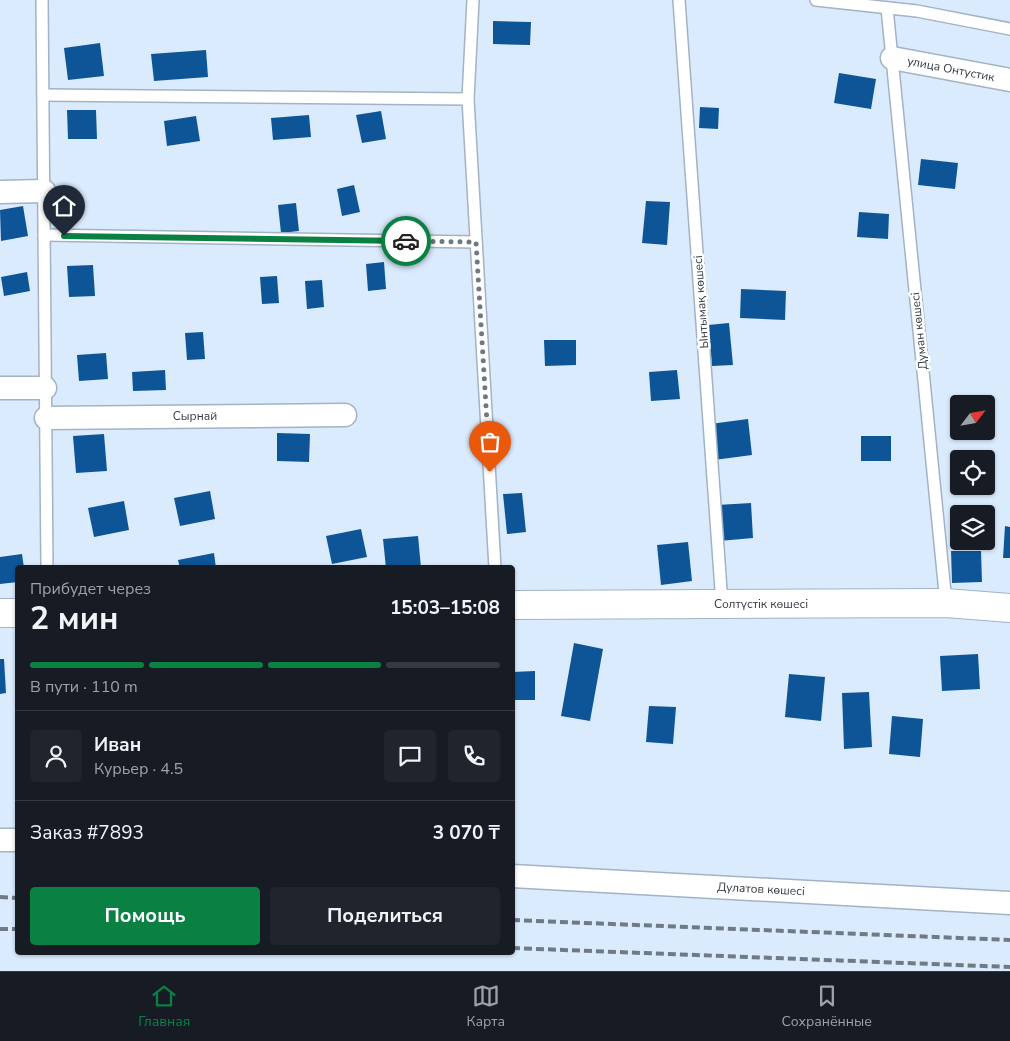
<!DOCTYPE html>
<html lang="ru">
<meta charset="utf-8">
<style>
body{margin:0;font-family:"Nunito Sans",sans-serif;background:#20242c;color:#f1f3f6;height:100vh;display:flex;flex-direction:column;font-size:19px;white-space:nowrap}
*{box-sizing:border-box;margin:0}
p{font-size:16px;color:#9ea1a6}
.icon{flex:none;width:28px;height:28px;fill:none;stroke:currentColor;stroke-width:2;stroke-linecap:round;stroke-linejoin:round}
.map{position:relative;flex:1;overflow:hidden}
.panel{position:absolute;left:15px;top:565px;width:500px;height:390px;display:flex;flex-direction:column;background:#171b24;border-radius:5px;box-shadow:0 1px 4px #0004}
.panel>*{flex:none}
.needle{width:32px;rotate:59deg}
.controls{position:absolute;left:950px;top:395px;display:grid;gap:10px}
.controls a{display:grid;place-items:center;width:45px;height:45px;border-radius:5px;background:#171b24;box-shadow:0 1px 4px #0004;font-size:25px}
.pin{position:absolute;display:grid;place-items:center;width:42px;height:42px;color:#fff;margin:-51px -21px;border-radius:50% 50% 50% 0;rotate:-45deg;box-shadow:0 0 5px #0007}
.pin .icon{rotate:45deg}
.courier{position:absolute;display:grid;place-items:center;width:50px;height:50px;margin:-25px;border:4px solid #0b8043;border-radius:50%;background:#fff;color:#222;box-shadow:0 1px 6px #0007}
.headline em{font-style:normal;font-weight:700}
.headline div{display:flex;flex-direction:column-reverse}
.headline{display:flex;align-items:center;justify-content:space-between;height:85px;padding:0 15px}
h1{font-size:32px;font-weight:700;line-height:38px}
.bar{display:grid;grid-template-columns:repeat(4,1fr);gap:8px 5px;align-content:center;height:60px;padding:0 15px}
.bar i{height:6px;border-radius:4px;background:#363941}
.bar .on{background:#0b8043}
.bar p{grid-column:span 4}
.line{display:flex;align-items:center;gap:12px;padding:0 15px;border-top:1px solid #363941}
.line div{flex:1}
.round{display:grid;place-items:center;flex:none;width:52px;height:52px;border-radius:5px;background:#20242c}
.action{display:flex;gap:10px;margin-top:auto;padding:10px 15px}
.action a{flex:1;height:58px;border-radius:5px;background:#0b8043;color:#fff;font-size:20px;font-weight:700;line-height:58px;text-align:center}
.action a+a{background:#20242c;color:#f1f3f6}
.dock{display:flex;justify-content:space-around;align-items:center;height:70px;border-top:1px solid #363941;background:#171b24;font-size:14px;color:#9ea1a6}
.dock a{display:grid;justify-items:center;gap:2px}
.dock .on{color:#0b8043}
.map>svg:first-child{display:block}
.building{fill:#0e5597}
.lines{fill:none;stroke-linecap:round;stroke-linejoin:round}
.service-casing{stroke:#a3b2c4;stroke-width:14}
.minor-casing{stroke:#a3b2c4;stroke-width:25}
.tertiary-casing{stroke:#a3b2c4;stroke-width:30}
.service{stroke:#fff;stroke-width:11}
.minor{stroke:#fff;stroke-width:22}
.tertiary{stroke:#fff;stroke-width:28}
.rail{stroke:#707a85;stroke-width:4;stroke-dasharray:8 4;stroke-linecap:butt}
.done{stroke:#6f7984;stroke-width:5;stroke-dasharray:0 9}
.route{stroke:#0b8043;stroke-width:6}
.labels{text-anchor:middle;stroke-width:5;stroke-linejoin:round;paint-order:stroke}
.street-label{font-size:12px;fill:#353c43;stroke:#fff}
</style>
<div class="map">
<svg width="1010" height="971" viewBox="0 0 1010 971">
<rect width="100%" height="100%" fill="#dbebfe"/>
<g class="building">
<polygon points="493,21 531,22 530,45 493,44"/>
<polygon points="100,43 104,76 68,80 64,48"/>
<polygon points="206,50 208,77 154,81 151,54"/>
<polygon points="839,73 876,79 871,109 834,103"/>
<polygon points="700,107 719,108 718,129 699,128"/>
<polygon points="67,110 96,110 97,139 68,139"/>
<polygon points="381,111 386,139 362,143 356,115"/>
<polygon points="309,115 311,137 273,140 271,118"/>
<polygon points="196,116 200,141 167,146 164,121"/>
<polygon points="921,159 958,163 955,189 918,185"/>
<polygon points="354,185 360,212 342,216 337,189"/>
<polygon points="646,201 670,202 667,245 642,243"/>
<polygon points="296,203 299,231 281,233 278,205"/>
<polygon points="23,206 28,236 1,241 0,210"/>
<polygon points="859,212 889,214 888,239 857,237"/>
<polygon points="384,262 386,289 368,291 366,264"/>
<polygon points="93,265 95,296 69,297 67,266"/>
<polygon points="27,272 30,291 4,296 1,277"/>
<polygon points="277,276 279,303 262,304 260,277"/>
<polygon points="322,280 324,307 307,309 305,281"/>
<polygon points="741,289 786,291 785,320 740,318"/>
<polygon points="729,323 733,365 712,366 708,325"/>
<polygon points="203,332 205,359 187,360 185,333"/>
<polygon points="544,340 576,340 576,365 545,366"/>
<polygon points="106,353 108,379 79,381 77,355"/>
<polygon points="165,370 166,390 133,391 132,372"/>
<polygon points="677,370 680,399 651,401 649,372"/>
<polygon points="748,419 752,455 714,460 710,424"/>
<polygon points="277,433 310,434 309,462 277,461"/>
<polygon points="104,434 107,471 76,473 73,436"/>
<rect x="861" y="436" width="30" height="25"/>
<polygon points="210,491 215,519 180,526 174,498"/>
<polygon points="522,493 526,532 507,534 503,494"/>
<polygon points="124,501 129,530 94,537 88,508"/>
<polygon points="751,503 753,538 719,541 717,505"/>
<polygon points="1005,526 1010,527 1010,558 1003,558"/>
<polygon points="361,529 367,557 332,564 326,536"/>
<polygon points="418,536 421,568 386,568 383,539"/>
<polygon points="688,542 692,581 661,585 657,545"/>
<polygon points="951,551 981,551 982,582 952,583"/>
<polygon points="214,553 216,568 180,568 178,560"/>
<polygon points="22,554 24,568 18,568 18,582 0,584 0,557"/>
<polygon points="574,643 603,649 590,721 561,716"/>
<polygon points="978,654 980,689 942,691 940,656"/>
<polygon points="0,659 4,659 6,693 0,694"/>
<polygon points="535,671 535,700 512,700 512,672"/>
<polygon points="789,674 825,677 821,721 785,717"/>
<polygon points="869,692 872,747 844,749 842,693"/>
<polygon points="649,706 676,707 673,744 646,742"/>
<polygon points="892,716 923,719 920,757 889,754"/>
</g>
<g class="lines">
<g class="service-casing">
<g id="service">
<polyline points="42,0 47,568"/>
<polyline points="473,0 468,99 495,568"/>
<polyline points="679,0 722,604"/>
<polyline points="816,0 917,11 1010,29"/>
<polyline points="887,8 946,603"/>
<polyline points="43,95 468,99"/>
<polyline points="44,235 476,242"/>
</g>
</g>
<g class="minor-casing">
<g id="minor">
<polyline points="892,58 1010,80"/>
<polyline points="0,192 44,191"/>
<polyline points="0,388 45,388"/>
<polyline points="46,418 345,415"/>
<polyline points="0,840 18,840"/>
<polyline points="512,876 1010,903"/>
</g>
</g>
<g class="tertiary-casing">
<g id="tertiary">
<polyline points="512,605 946,603 1010,608"/>
<polyline points="0,613 18,613"/>
</g>
</g>
<use href="#service" class="service"/>
<use href="#minor" class="minor"/>
<use href="#tertiary" class="tertiary"/>
<g class="rail">
<polyline points="0,897 18,898"/>
<polyline points="512,920 1010,940"/>
<polyline points="0,929 18,929"/>
<polyline points="512,948 1010,967"/>
</g>
</g>
<g class="lines">
<polyline class="done" points="406,241 476,242 490,472"/>
<polyline class="route" points="64,236 406,241"/>
</g>
<g class="labels">
<g class="street-label">
<text transform="translate(951 69) rotate(11)" y="4">улица Онтустик</text>
<text transform="translate(701 302) rotate(-94)" y="4">Ынтымақ көшесі</text>
<text transform="translate(919 331) rotate(-96)" y="4">Думан көшесі</text>
<text x="195" y="420">Сырнай</text>
<text x="761" y="608">Солтүстік көшесі</text>
<text transform="translate(761 889) rotate(3)" y="4">Дулатов көшесі</text>
</g>
</g>
</svg>
<div class="controls">
<a><svg class="needle" viewBox="-14 -14 28 28"><path d="M0-13l5 13h-10z" fill="#e53935"/><path d="M0 13l5-13h-10z" fill="#9ea1a6"/></svg></a>
<a><svg class="icon" aria-label="locate" viewBox="0 0 24 24"><circle cx="12" cy="12" r="6"/><path d="M12 2v4M12 18v4M2 12h4M18 12h4"/></svg></a>
<a><svg class="icon" aria-label="layers" viewBox="0 0 24 24"><path d="M12 4l9 5-9 5-9-5zM3 14l9 5 9-5"/></svg></a>
</div>
<div class="pin" style="left:490px;top:472px;background:#ea580c"><svg class="icon" aria-label="bag" viewBox="0 0 24 24"><path d="M5 8h14l-1 12H6zM9 8a3 3 0 0 1 6 0"/></svg></div>
<div class="pin" style="left:64px;top:236px;background:#1f2937"><svg class="icon" aria-label="home" viewBox="0 0 24 24"><path d="M3 11l9-7 9 7M6 9v11h12V9"/></svg></div>
<div class="courier" style="left:406px;top:241px"><svg class="icon" aria-label="car" viewBox="0 0 24 24"><path d="M5 17H2v-5l4-1 3-4h7l3 4 3 1v5h-3M9 17h6M6 11h13"/><circle cx="7" cy="17" r="2"/><circle cx="17" cy="17" r="2"/></svg></div>
<section class="panel">
<div class="headline"><div><h1>2 мин</h1><p>Прибудет через</p></div><em>15:03–15:08</em></div>
<div class="bar"><i class="on"></i><i class="on"></i><i class="on"></i><i></i><p>В пути · 110 m</p></div>
<div class="line" style="height:90px"><a class="round"><svg class="icon" aria-label="person" viewBox="0 0 24 24"><circle cx="12" cy="8" r="4"/><path d="M4 21q1-7 8-7t8 7"/></svg></a><div><b>Иван</b><p>Курьер · 4.5</p></div><a class="round"><svg class="icon" aria-label="chat" viewBox="0 0 24 24"><path d="M4 5h16v11H9l-5 4z"/></svg></a><a class="round"><svg class="icon" aria-label="phone" viewBox="0 0 24 24"><path d="M5 4h4l2 5-3 2q2 4 5 5l2-3 5 2v4C11 20 4 13 5 4z"/></svg></a></div>
<div class="line" style="height:65px"><div>Заказ #7893</div><b>3 070 ₸</b></div>
<div class="action"><a>Помощь</a><a>Поделиться</a></div>
</section>
</div>
<nav class="dock">
<a class="on"><svg class="icon" aria-label="home" viewBox="0 0 24 24"><path d="M3 11l9-7 9 7M6 9v11h12V9"/></svg>Главная</a>
<a><svg class="icon" aria-label="map" viewBox="0 0 24 24"><path d="M3 6l6-2 6 2 6-2v14l-6 2-6-2-6 2zM9 4v14M15 6v14"/></svg>Карта</a>
<a><svg class="icon" aria-label="saved" viewBox="0 0 24 24"><path d="M7 4h10v16l-5-4-5 4z"/></svg>Сохранённые</a>
</nav>
